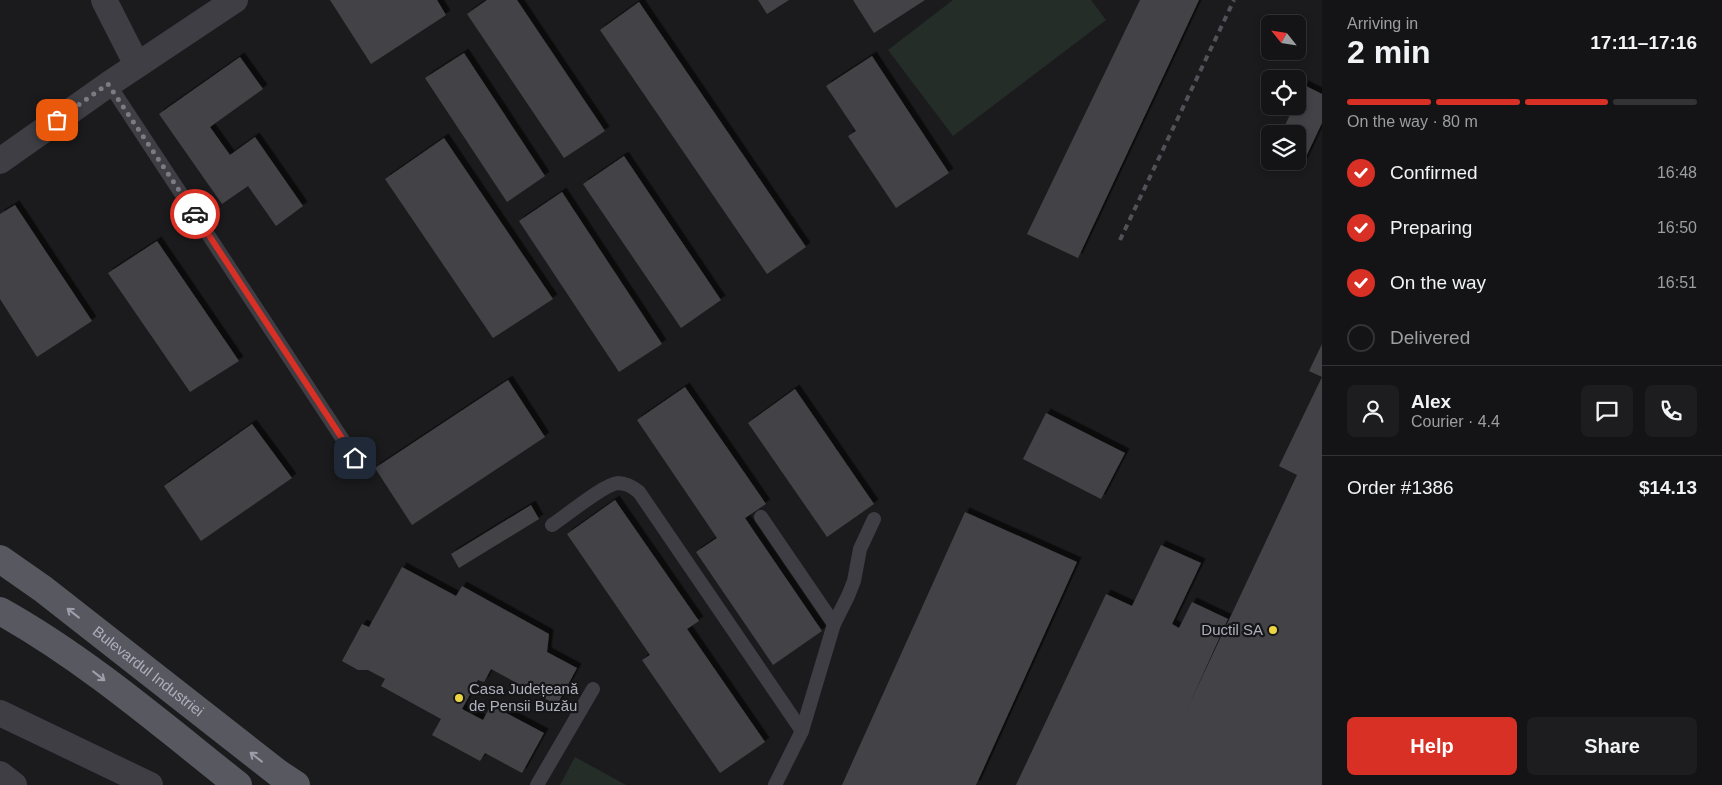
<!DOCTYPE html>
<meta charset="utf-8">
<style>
body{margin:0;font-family:Arial,sans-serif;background:#1d1d1f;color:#f1f3f6;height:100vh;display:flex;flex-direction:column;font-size:19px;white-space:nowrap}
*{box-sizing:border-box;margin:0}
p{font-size:16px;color:#9d9ea1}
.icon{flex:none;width:28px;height:28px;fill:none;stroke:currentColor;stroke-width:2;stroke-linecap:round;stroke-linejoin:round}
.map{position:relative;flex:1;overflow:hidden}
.side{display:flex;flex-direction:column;background:#141416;width:400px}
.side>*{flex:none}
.needle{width:32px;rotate:300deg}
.controls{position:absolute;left:1261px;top:15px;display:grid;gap:10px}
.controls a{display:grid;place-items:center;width:45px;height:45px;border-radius:8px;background:#141416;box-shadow:0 2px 8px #0003,0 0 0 1px #333335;font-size:25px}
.pin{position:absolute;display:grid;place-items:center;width:42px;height:42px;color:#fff;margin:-21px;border-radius:10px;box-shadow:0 2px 8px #0006}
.courier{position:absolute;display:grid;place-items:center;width:50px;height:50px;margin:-25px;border:4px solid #d93025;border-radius:50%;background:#fff;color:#222;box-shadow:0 1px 6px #0007}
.summary em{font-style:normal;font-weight:600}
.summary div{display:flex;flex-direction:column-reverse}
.summary{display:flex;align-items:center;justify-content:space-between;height:85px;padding:0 25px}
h1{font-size:32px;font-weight:600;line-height:38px}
.bar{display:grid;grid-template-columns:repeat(4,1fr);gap:8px 5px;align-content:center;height:60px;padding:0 25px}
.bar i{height:6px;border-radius:4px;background:#333335}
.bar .active{background:#d93025}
.bar p{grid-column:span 4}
.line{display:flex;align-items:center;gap:12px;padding:0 25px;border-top:1px solid #333335}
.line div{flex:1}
.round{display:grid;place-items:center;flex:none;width:52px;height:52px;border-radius:8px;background:#1d1d1f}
ol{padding:0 25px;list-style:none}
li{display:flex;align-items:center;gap:15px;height:55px}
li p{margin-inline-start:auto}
li .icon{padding:5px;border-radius:50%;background:#d93025;color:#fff;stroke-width:4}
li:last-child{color:#9d9ea1}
li i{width:28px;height:28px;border:2px solid #333335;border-radius:50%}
.action{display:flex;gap:10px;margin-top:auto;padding:10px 25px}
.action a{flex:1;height:58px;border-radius:8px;background:#d93025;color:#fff;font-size:20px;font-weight:600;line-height:58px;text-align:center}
.action a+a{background:#1d1d1f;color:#f1f3f6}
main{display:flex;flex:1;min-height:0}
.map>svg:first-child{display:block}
.green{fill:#242d27}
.building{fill:#424347;filter:url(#shadow)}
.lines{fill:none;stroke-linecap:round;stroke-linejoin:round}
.lane{stroke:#3e3e44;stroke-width:14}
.street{stroke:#3e3e44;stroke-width:26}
.primary{stroke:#585861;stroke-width:28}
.rail{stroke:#515159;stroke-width:4;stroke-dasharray:6 5;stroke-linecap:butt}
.oneway{stroke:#9d9eaa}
.done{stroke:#7b7b84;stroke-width:5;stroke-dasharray:0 9}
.route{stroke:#d93025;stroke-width:6}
.poi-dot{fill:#ecd543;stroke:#161618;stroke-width:2}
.labels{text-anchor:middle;stroke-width:4.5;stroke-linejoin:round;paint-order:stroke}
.poi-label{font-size:15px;fill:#aeafbc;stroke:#161618;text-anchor:end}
.street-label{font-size:15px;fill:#aeafbc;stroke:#161618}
</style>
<main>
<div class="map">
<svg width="1322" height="785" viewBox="0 0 1322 785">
<defs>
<filter id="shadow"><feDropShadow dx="4.5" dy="-4.5" stdDeviation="0" flood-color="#0009"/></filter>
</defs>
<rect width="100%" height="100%" fill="#1b1b1d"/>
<g class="green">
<polygon points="953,0 1091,0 1106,20 953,136 888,50"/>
<polygon points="575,757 626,785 560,785"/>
</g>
<g class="building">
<polygon points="330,0 437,0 446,15 371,64"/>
<polygon points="487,0 517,0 605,131 564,158 467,14"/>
<polygon points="758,0 789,0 767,14"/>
<polygon points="853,0 925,0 874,33"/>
<polygon points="1140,0 1199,0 1078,258 1027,234"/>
<polygon points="639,2 806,247 767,274 600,30"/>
<polygon points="464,53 545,176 507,202 425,78"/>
<polygon points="872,56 949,173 896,208 848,136 856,131 826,86"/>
<polygon points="240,57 263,89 210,127 230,155 255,137 303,206 276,226 248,186 222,204 159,114"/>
<polygon points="1304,85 1322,94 1322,123 1303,163 1298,160 1298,134 1281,134 1294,106 1298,106 1298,99"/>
<polygon points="444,138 553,299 493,338 385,179"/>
<polygon points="624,156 721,300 681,328 583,184"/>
<polygon points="562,192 662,344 619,372 519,221"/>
<polygon points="15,205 92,321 37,357 0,299 0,214"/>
<polygon points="157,241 239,361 190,392 108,273"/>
<polygon points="1322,344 1322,785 1016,785 1106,594 1132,606 1161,545 1201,563 1172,624 1179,628 1192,602 1228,619 1188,707 1297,475 1279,466 1322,377 1309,371"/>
<polygon points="508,380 545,437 412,525 375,468"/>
<polygon points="685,387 766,504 745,518 822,631 773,665 696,552 717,538 637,420"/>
<polygon points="795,389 874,504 827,537 748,423"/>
<polygon points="1046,413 1125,453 1101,499 1023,459"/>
<polygon points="252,424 292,478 201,541 164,486"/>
<polygon points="615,500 699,621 687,629 765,742 720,773 642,660 650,655 567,534"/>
<polygon points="531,505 539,519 459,568 451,554"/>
<polygon points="965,512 1077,562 976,785 842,785"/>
<polygon points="402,567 456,596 462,586 549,634 547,652 577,668 557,705 491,669 484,682 478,680 462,709 483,720 491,705 544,733 522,773 485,753 480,761 432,735 441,719 381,686 385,679 368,670 358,670 342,661 362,624 369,627"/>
</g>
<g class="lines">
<g class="lane">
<polyline points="109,84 355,458"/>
<polyline points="761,517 834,624"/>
<path d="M552 525C566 516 604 484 618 483 627 483 633 487 639 492L802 731"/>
<polyline points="537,785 593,689"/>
<polyline points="775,785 802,731 834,624 848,596 854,581 860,549 874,519"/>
</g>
<g class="street">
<polyline points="104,0 137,65"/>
<polyline points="0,161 109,84 235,0"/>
<polyline points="0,713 150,785"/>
<polyline points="0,774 14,785"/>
</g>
<g class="primary">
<path id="s1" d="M0 559 43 589 278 773 296 785"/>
<path d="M0 611C86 659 161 724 238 785"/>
</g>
<polyline class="rail" points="1120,240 1234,0"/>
</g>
<defs><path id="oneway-shaft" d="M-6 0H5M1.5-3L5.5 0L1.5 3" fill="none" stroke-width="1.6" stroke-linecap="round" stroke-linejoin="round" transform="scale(1.25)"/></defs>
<g class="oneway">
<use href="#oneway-shaft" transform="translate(73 613) rotate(-142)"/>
<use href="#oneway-shaft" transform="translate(99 676) rotate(38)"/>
<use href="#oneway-shaft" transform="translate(256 757) rotate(-142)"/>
</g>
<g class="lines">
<polyline class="done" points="57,120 108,84 195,214"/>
<polyline class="route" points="195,214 355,458"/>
</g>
<g class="poi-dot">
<circle cx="1273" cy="630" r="5"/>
<circle cx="459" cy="698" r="5"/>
</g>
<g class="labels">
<g class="poi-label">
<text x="1263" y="635">Ductil SA</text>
<text x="469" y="694" text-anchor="start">Casa Județeană<tspan x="469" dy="17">de Pensii Buzău</tspan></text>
</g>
<g class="street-label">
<text dy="5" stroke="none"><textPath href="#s1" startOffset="186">Bulevardul Industriei</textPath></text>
</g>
</g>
</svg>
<div class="controls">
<a><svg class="needle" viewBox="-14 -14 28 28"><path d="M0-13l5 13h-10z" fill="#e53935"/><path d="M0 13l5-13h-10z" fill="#9d9ea1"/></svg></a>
<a><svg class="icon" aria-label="locate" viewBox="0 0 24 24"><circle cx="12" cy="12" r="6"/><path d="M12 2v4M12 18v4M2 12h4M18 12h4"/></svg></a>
<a><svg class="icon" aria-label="layers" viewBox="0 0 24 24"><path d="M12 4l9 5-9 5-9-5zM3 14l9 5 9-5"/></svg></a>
</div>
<div class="pin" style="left:57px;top:120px;background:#ea580c"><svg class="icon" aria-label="bag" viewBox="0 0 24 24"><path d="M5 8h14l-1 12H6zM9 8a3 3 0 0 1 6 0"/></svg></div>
<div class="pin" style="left:355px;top:458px;background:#1f2937"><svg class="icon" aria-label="home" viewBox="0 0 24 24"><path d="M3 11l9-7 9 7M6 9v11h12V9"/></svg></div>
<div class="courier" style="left:195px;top:214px"><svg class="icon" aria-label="car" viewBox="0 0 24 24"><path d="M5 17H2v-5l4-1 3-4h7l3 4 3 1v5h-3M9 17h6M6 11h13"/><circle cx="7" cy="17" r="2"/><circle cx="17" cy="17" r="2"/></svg></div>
</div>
<section class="side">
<div class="summary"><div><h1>2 min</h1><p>Arriving in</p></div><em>17:11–17:16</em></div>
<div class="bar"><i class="active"></i><i class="active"></i><i class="active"></i><i></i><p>On the way · 80 m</p></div>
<ol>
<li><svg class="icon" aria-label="check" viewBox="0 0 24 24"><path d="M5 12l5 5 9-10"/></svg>Confirmed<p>16:48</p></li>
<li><svg class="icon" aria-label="check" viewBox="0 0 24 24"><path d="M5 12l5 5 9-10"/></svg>Preparing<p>16:50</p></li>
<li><svg class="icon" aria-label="check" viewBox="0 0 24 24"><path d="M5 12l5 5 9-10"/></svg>On the way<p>16:51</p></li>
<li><i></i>Delivered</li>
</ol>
<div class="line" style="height:90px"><a class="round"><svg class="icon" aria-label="person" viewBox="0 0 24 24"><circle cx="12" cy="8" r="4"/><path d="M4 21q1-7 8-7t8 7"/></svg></a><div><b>Alex</b><p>Courier · 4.4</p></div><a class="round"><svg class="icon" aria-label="chat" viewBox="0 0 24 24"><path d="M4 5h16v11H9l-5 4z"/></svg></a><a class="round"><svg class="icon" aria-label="phone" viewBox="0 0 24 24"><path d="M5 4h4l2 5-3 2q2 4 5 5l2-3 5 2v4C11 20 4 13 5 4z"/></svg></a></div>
<div class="line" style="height:65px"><div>Order #1386</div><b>$14.13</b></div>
<div class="action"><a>Help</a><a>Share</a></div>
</section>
</main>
